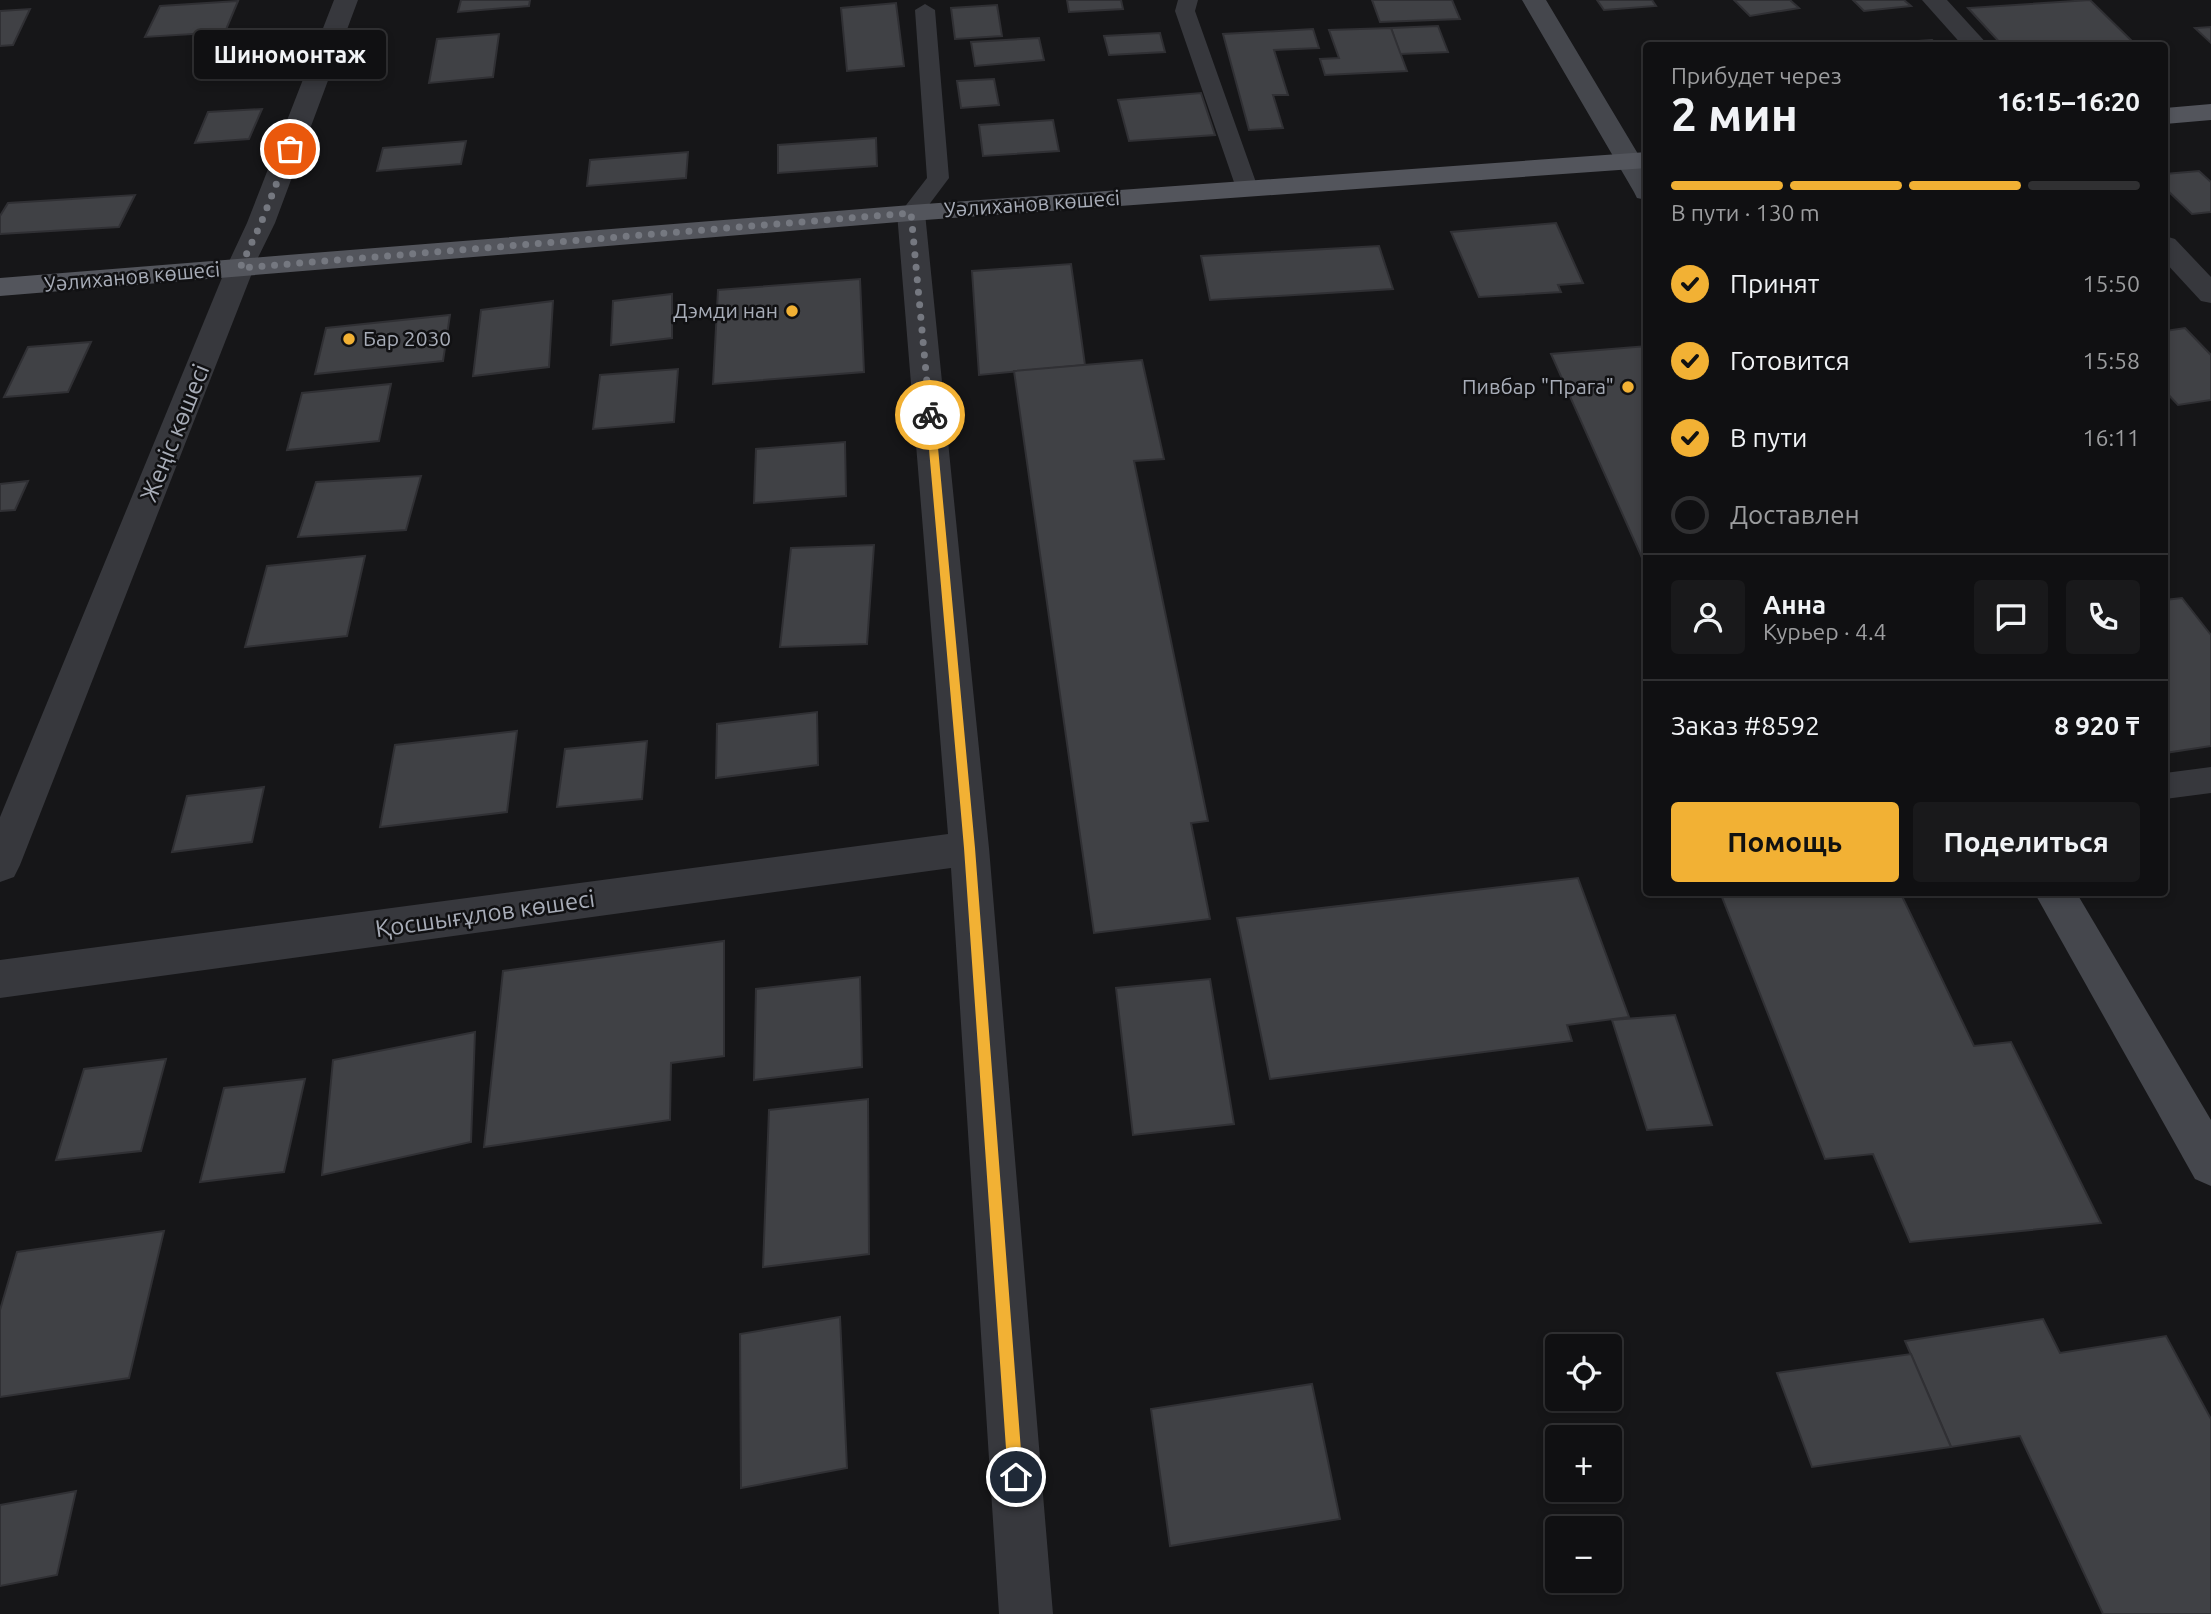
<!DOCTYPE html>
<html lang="ru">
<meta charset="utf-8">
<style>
body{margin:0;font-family:Ubuntu,sans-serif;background:#19191b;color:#f1f3f6;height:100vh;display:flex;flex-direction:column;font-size:26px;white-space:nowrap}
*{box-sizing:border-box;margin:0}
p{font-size:23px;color:#9c9d9f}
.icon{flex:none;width:38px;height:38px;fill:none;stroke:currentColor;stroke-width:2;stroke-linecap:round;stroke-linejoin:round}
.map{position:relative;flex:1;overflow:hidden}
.side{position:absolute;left:1643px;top:42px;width:525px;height:854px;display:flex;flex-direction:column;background:#101012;border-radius:7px;box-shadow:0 4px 10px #0003,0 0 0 2px #303032}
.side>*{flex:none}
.fabs{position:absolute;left:1545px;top:1334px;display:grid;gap:14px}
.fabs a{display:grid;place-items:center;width:77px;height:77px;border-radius:7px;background:#101012;box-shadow:0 4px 10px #0003,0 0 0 2px #303032;font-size:35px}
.pin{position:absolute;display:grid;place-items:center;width:60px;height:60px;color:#fff;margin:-30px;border:4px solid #fff;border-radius:50%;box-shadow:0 2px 7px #0007}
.courier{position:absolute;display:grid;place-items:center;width:70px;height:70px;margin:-35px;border:5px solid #f2b134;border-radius:50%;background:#fff;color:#222;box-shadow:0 2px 9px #0007}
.bubble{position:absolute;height:49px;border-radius:7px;background:#101012;box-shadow:0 4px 10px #0003,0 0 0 2px #303032;font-size:23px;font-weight:700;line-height:49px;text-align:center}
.headline em{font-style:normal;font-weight:700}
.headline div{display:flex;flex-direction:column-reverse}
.headline{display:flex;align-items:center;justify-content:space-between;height:119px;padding:0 28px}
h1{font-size:46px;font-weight:700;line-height:52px}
.bar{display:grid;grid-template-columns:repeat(4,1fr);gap:10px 7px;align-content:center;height:84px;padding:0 28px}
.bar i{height:9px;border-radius:5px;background:#303032}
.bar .current{background:#f2b134}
.bar p{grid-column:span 4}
.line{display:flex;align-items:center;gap:18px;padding:0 28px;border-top:2px solid #303032}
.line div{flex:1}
.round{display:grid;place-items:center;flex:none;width:74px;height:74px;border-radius:7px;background:#19191b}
ol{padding:0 28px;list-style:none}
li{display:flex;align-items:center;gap:21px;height:77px}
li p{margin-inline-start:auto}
li .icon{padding:7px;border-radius:50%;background:#f2b134;color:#111;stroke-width:4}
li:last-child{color:#9c9d9f}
li i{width:38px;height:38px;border:4px solid #303032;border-radius:50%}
.action{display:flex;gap:14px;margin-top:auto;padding:14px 28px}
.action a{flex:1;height:80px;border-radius:7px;background:#f2b134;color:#111;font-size:28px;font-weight:700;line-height:80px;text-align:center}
.action a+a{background:#19191b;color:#f1f3f6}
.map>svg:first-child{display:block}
.building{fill:#404145;stroke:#303034;stroke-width:2}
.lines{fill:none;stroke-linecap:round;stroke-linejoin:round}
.service{fill:#37383d;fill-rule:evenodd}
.minor{fill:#37383d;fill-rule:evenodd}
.tertiary{fill:#37383d;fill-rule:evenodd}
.secondary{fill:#45474d;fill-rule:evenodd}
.primary{fill:#53555c;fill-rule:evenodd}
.route{fill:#f2b134}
.done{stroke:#757880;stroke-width:7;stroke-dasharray:0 12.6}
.poi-dot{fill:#f2b134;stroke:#111113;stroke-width:2.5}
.labels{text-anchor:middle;stroke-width:5;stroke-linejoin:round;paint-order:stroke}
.far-street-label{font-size:21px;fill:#a8adb8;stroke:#111113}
.far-poi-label{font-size:21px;fill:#a8adb8;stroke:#111113;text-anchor:end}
.street-label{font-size:24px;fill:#a8adb8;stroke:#111113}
</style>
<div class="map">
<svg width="2211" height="1614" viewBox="0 0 2211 1614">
<rect width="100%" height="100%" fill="#161618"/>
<g class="building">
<polygon points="461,0 530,0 529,6 458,12"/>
<polygon points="1067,0 1121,0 1123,9 1069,12"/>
<polygon points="1372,0 1452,0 1460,19 1380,22"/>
<polygon points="1597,0 1652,0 1656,6 1604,10"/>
<polygon points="1734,0 1790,0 1799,8 1750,16"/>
<polygon points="1853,0 1904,0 1911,6 1864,11"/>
<polygon points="2090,0 2137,46 2003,46 1968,8"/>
<polygon points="238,1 225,32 145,37 160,6"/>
<polygon points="896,3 904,66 847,71 841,8"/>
<polygon points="997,5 1002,36 955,39 951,8"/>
<polygon points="30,9 13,45 0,46 0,11"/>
<polygon points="1438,26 1448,52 1400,54 1391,28"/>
<polygon points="2211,27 2211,43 2195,28"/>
<polygon points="1391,28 1407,71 1325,75 1320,59 1339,58 1329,30"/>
<polygon points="1313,29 1319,48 1274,50 1288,95 1273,95 1283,128 1249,130 1223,34"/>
<polygon points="1160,33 1165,52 1109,55 1104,36"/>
<polygon points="499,34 493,77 429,83 437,39"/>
<polygon points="1039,38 1044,60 975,66 971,42"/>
<polygon points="1932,40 1937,46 1880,44 1889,43"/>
<polygon points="994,79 999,105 961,108 957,81"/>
<polygon points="1201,93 1215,135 1129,141 1118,100"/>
<polygon points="262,109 249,139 195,143 208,112"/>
<polygon points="1053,120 1059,151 983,156 979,125"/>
<polygon points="876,138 877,166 778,173 778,145"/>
<polygon points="466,141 461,164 377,171 383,148"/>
<polygon points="688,152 686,178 587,186 590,160"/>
<polygon points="2199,171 2211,182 2211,212 2192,214 2165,188 2165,174"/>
<polygon points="135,195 119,227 0,234 0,216 8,203"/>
<polygon points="1556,223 1583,283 1558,285 1561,292 1479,297 1451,232"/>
<polygon points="1379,246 1393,289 1210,300 1201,256"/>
<polygon points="1071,264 1085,365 979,375 972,271"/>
<polygon points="860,279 864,372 713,384 718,290"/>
<polygon points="672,294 672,338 611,345 613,301"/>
<polygon points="553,301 549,367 473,376 481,310"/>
<polygon points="450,315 443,361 315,374 326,328"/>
<polygon points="2185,328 2211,355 2211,400 2178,405 2165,391 2165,331"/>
<polygon points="91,342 68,392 4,397 28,347"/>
<polygon points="1647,346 1647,569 1551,354"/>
<polygon points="1142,360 1164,459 1134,461 1208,821 1191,823 1210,919 1094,933 1014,371"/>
<polygon points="678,369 674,422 593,429 600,375"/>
<polygon points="391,384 379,441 287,450 302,393"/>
<polygon points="845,442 846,496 754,503 756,449"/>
<polygon points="421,476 406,530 298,537 316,482"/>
<polygon points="28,481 15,510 0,511 0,484"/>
<polygon points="874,545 867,644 780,647 791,548"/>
<polygon points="365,556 347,636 245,647 267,566"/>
<polygon points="2182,598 2211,635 2211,746 2165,753 2165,600"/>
<polygon points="817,712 818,765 716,778 717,724"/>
<polygon points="517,731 507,812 380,827 395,745"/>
<polygon points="647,741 642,799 557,807 565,749"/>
<polygon points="264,787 252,842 172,852 187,796"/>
<polygon points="1578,878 1629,1017 1567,1025 1572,1041 1270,1079 1237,918"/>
<polygon points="1720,892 1900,892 1974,1046 2011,1042 2101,1223 1910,1242 1873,1154 1825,1159"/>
<polygon points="724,941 724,1056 671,1063 670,1120 484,1147 503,971"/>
<polygon points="860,977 862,1067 754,1080 756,989"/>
<polygon points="1210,979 1234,1124 1133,1135 1116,988"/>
<polygon points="1675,1015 1712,1125 1647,1130 1612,1020"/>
<polygon points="475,1032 471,1142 322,1175 333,1060"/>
<polygon points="166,1059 141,1151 56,1160 84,1069"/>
<polygon points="305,1079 284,1172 200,1182 224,1088"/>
<polygon points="868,1099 869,1254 763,1267 769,1110"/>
<polygon points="164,1231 129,1378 0,1397 0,1310 17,1252"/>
<polygon points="840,1317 847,1468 741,1488 740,1334"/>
<polygon points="2043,1319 2060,1353 2166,1336 2211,1419 2211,1614 2103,1614 2020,1436 1951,1447 1905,1341"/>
<polygon points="1911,1354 1951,1447 1812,1467 1777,1373"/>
<polygon points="1312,1384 1340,1519 1170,1546 1151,1409"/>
<polygon points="76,1491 57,1575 0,1586 0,1505"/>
</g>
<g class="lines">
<g class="service">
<polygon points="1178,0 1198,0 1195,11 1258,188 1255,193 1239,193 1236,188 1175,11"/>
<polygon points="925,4 935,10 949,178 919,218 903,218 900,213 927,178 915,10"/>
<polygon points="2211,767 2211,793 2165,799 2165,773"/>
</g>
<g class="minor">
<polygon points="334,0 358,0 275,223 250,274 240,277 230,274 226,268 247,223"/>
<polygon points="1922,0 1947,0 1989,46 1963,46"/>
<polygon points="911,205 921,207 925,213 989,848 1053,1614 999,1614 951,868 0,998 0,960 948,834 897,213 901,207"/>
<polygon points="2165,236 2175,239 2211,277 2211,303 2201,301 2165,262"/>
</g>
<polygon class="tertiary" points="240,259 250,262 254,268 20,865 14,877 0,882 0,817 226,268 230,262"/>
<g class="secondary">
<polygon points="1522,0 1546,0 1647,169 1647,200 1637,198 1634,192"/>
<polygon points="2034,892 2076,892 2211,1120 2211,1186 2195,1179"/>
</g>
<g class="primary">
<polygon points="2211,104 2211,120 2165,124 2165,108"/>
<polygon points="1647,152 1647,168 911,221 0,296 0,278 911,205"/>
</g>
</g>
<polygon class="route" points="930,411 935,415 975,848 1023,1477 1021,1483 1016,1485 1011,1483 1008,1477 964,848 926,415"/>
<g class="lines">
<polyline class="done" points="290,149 261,223 240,268 911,213 930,415"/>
</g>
<g class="poi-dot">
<circle cx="792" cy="311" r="7"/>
<circle cx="349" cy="339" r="7"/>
<circle cx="1628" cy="387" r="7"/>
</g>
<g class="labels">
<g class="far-street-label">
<text transform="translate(1032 204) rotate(-4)" y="7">Уәлиханов көшесі</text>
<text transform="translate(132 277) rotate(-5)" y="7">Уәлиханов көшесі</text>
</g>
<g class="far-poi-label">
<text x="778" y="318">Дэмди нан</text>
<text x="363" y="346" text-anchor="start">Бар 2030</text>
<text x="1614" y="394">Пивбар "Прага"</text>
</g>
<g class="street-label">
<text transform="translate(175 433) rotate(-68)" y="8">Жеңіс көшесі</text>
<text transform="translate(485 914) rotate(-8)" y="8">Қосшығұлов көшесі</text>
</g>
</g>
</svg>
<div class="fabs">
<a><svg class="icon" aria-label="locate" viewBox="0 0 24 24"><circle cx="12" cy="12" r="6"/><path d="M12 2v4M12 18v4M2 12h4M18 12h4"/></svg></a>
<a>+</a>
<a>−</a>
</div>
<div class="pin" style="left:290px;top:149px;background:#ea580c"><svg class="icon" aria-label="bag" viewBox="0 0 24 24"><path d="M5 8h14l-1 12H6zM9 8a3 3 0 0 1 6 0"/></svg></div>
<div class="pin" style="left:1016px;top:1477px;background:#1f2937"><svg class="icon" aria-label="home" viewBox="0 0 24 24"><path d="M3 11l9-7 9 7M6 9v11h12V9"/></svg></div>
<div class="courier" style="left:930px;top:415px"><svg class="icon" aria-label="bike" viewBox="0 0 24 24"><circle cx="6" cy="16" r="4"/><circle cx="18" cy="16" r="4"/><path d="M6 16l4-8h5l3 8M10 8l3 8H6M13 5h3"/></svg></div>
<div class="bubble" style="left:194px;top:30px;width:192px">Шиномонтаж</div>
<section class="side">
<div class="headline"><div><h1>2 мин</h1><p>Прибудет через</p></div><em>16:15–16:20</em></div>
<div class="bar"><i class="current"></i><i class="current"></i><i class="current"></i><i></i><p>В пути · 130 m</p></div>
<ol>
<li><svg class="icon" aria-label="check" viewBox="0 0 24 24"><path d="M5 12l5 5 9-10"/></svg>Принят<p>15:50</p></li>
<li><svg class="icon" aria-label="check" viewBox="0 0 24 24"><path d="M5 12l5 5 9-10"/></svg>Готовится<p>15:58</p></li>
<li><svg class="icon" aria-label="check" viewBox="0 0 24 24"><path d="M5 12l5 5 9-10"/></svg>В пути<p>16:11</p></li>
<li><i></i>Доставлен</li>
</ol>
<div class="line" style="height:126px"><a class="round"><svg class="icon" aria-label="person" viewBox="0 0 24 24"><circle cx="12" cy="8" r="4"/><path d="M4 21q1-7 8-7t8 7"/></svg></a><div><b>Анна</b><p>Курьер · 4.4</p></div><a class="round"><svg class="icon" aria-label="chat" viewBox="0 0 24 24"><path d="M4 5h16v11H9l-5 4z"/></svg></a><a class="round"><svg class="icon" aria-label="phone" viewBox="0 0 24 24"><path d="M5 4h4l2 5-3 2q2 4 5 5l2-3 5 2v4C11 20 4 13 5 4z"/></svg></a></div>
<div class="line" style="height:91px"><div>Заказ #8592</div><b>8 920 ₸</b></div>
<div class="action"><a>Помощь</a><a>Поделиться</a></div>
</section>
</div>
